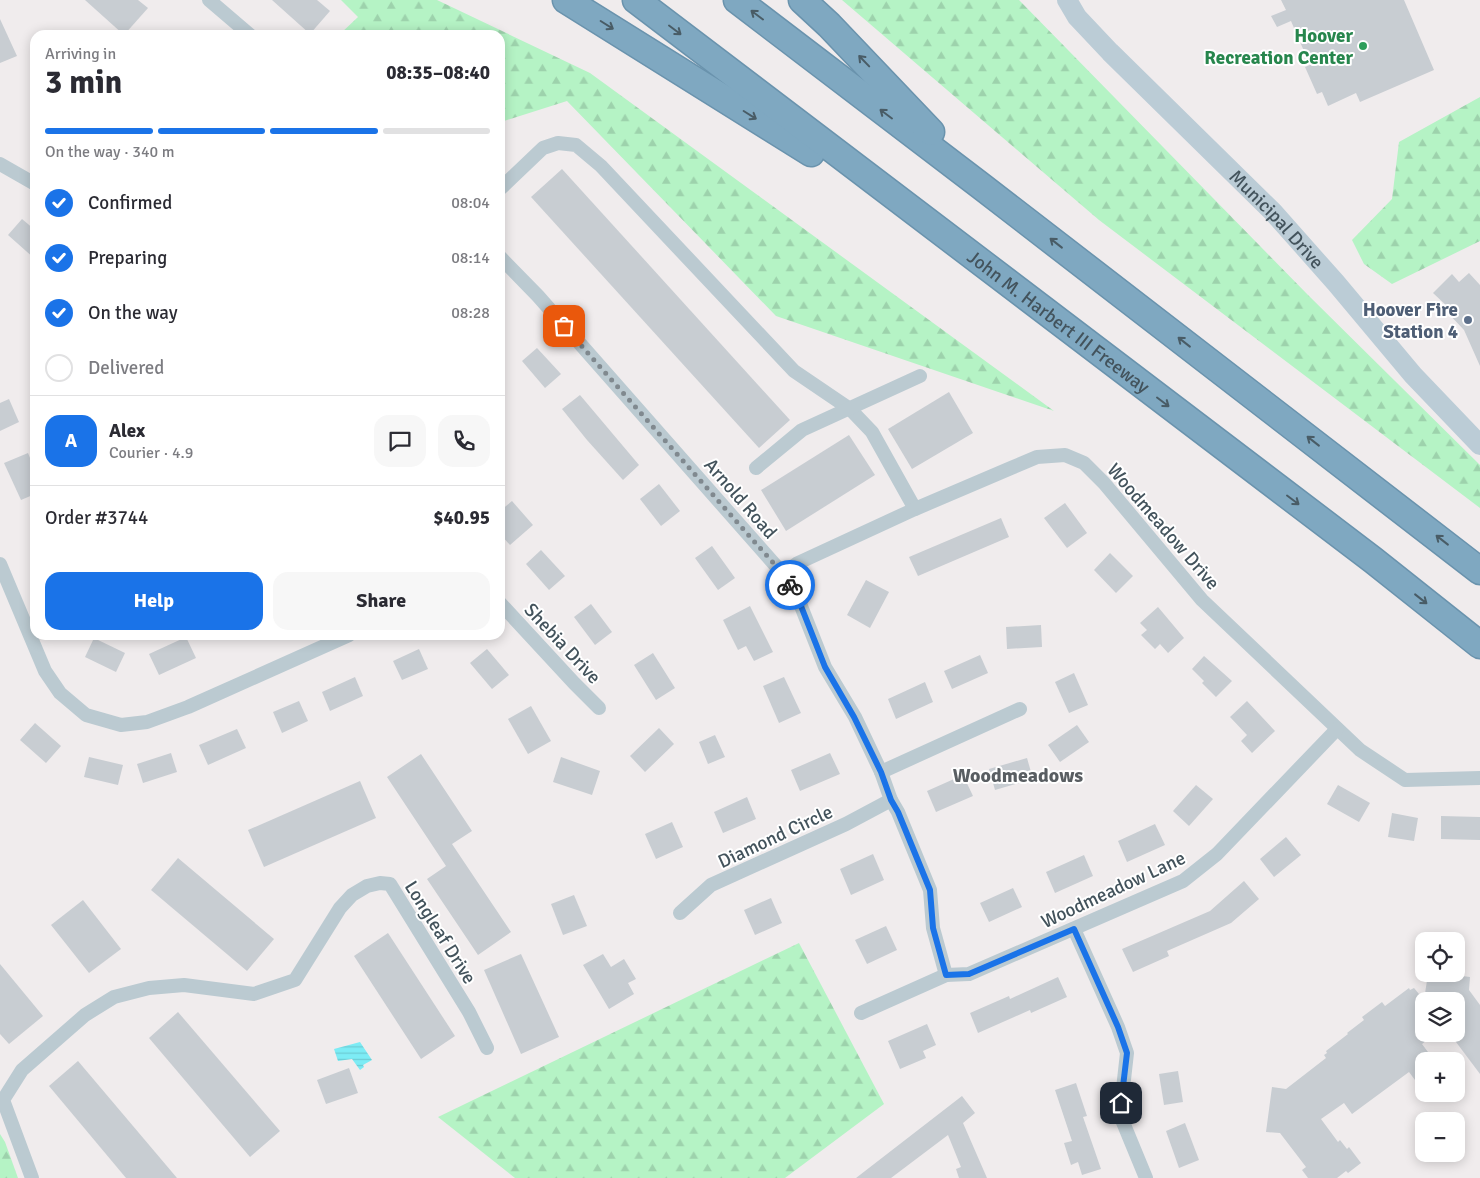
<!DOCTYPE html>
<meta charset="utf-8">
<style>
body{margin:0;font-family:Signika,sans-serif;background:#f7f7f7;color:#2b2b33;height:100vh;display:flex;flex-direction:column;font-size:19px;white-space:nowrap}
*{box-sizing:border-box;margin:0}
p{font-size:16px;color:#7c7c81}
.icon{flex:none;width:28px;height:28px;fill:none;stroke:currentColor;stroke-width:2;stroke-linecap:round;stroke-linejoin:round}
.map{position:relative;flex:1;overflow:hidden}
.details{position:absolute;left:30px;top:30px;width:475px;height:610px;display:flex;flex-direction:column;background:#fff;border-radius:15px;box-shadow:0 2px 12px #0003}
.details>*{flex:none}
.buttons{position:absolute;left:1415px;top:932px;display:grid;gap:10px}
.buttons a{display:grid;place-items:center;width:50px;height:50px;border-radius:10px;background:#fff;box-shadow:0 2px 12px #0003;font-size:25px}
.pin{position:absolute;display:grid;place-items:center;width:42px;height:42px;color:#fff;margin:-21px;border-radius:10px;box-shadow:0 2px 8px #0006}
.courier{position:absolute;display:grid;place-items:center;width:50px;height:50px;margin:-25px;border:4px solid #1a73e8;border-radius:50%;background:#fff;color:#222;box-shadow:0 1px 6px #0007}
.summary em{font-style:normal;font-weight:800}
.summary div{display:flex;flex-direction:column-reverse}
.summary{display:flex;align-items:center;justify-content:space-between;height:85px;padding:0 15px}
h1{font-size:32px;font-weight:800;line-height:38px}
.bar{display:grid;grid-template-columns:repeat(4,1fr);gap:8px 5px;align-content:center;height:60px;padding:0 15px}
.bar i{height:6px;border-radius:4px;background:#e1e1e2}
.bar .current{background:#1a73e8}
.bar p{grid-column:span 4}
.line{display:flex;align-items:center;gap:12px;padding:0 15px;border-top:1px solid #e1e1e2}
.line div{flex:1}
.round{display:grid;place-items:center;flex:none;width:52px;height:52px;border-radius:15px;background:#f7f7f7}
ol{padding:0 15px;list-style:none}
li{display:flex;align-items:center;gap:15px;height:55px}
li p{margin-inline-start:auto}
li .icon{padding:5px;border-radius:50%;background:#1a73e8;color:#fff;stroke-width:4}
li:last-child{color:#7c7c81}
li i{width:28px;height:28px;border:2px solid #e1e1e2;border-radius:50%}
.primary-button{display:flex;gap:10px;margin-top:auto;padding:10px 15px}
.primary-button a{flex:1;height:58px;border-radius:15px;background:#1a73e8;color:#fff;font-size:20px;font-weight:800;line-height:58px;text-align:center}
.primary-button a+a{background:#f7f7f7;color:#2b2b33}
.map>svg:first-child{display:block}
.forest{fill:url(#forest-firs)}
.water{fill:url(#water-rules)}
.building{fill:#c8cdd2}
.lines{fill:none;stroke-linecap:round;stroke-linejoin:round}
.highway-casing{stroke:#6a93ad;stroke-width:29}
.street{stroke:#bbcad1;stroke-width:14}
.secondary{stroke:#bbccd6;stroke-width:20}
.highway{stroke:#7fa8c1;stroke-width:26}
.oneway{stroke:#495c66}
.done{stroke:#80898f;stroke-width:5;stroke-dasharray:0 9}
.route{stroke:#1a73e8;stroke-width:6}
.leisure-dot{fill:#2e9e5b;stroke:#fff;stroke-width:2}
.service-dot{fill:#5c6f8a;stroke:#fff;stroke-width:2}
.labels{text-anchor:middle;stroke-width:4;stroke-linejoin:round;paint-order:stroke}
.leisure-label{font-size:19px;font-weight:bold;fill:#27864d;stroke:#fff;text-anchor:end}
.street-label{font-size:19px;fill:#43535c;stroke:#fff}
.service-label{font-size:19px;font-weight:bold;fill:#4e5e75;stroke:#fff;text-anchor:end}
.neighbourhood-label{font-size:20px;font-weight:bold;fill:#595e62;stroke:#fff}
</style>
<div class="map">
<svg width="1480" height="1178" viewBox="0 0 1480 1178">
<defs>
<pattern id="forest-firs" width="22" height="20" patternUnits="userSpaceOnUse" patternTransform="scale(1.25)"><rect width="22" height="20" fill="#b5f3c5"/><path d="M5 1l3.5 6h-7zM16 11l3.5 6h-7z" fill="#9dd2ac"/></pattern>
<pattern id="water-rules" width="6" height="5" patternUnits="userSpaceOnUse" patternTransform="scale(1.25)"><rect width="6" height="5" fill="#7decf5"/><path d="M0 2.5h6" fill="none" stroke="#6dccd4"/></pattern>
</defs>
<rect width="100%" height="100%" fill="#f0eced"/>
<g class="forest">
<polygon points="341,0 437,0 590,73 1054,411 776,316 567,101 504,121 500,120 500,35 339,35 358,17"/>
<polygon points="842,0 1019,0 1308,295 1480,465 1480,508 1099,220"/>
<polygon points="1480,97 1480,241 1392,284 1364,264 1352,240 1392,199 1399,142"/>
<polygon points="799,943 884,1104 785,1178 515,1178 438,1117"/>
<polygon points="0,1134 5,1142 18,1178 0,1178"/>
</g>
<polygon class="water" points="360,1042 372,1060 363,1065 364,1067 360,1070 352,1059 338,1061 334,1049"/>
<g class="building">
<polygon points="85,0 138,0 148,8 124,35"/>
<polygon points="272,0 317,0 330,11 310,34"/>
<polygon points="1281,0 1404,0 1434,70 1360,102 1356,93 1328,106 1322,92 1317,94 1305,67 1310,65 1291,21 1277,27 1271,16 1286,10"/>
<polygon points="0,19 17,56 0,63"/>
<polygon points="562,169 790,420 759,448 531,197"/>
<polygon points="22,219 35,230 35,259 8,235"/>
<polygon points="1469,273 1480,285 1480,366 1464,330 1446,311 1448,307 1433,293 1452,274 1459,282"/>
<polygon points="537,348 561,374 545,388 522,361"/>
<polygon points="949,392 973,433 912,469 888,429"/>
<polygon points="580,395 639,465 623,480 587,440 562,409"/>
<polygon points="9,399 19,422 0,431 0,403"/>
<polygon points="849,435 875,475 786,531 761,490"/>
<polygon points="28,453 35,470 35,494 21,500 4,463"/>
<polygon points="659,484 680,511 661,526 640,499"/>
<polygon points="512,501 533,525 510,545 500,534 500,511"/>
<polygon points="1065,503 1087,533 1067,548 1044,518"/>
<polygon points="1001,518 1009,537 918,576 909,557"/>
<polygon points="712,546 735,578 718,590 695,558"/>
<polygon points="541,550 565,576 549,590 526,564"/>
<polygon points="1110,553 1133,576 1116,593 1094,570"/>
<polygon points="866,580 889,592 870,628 847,615"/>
<polygon points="591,604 612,632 595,645 574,617"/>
<polygon points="750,606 773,652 754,661 746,646 738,650 723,620"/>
<polygon points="1158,607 1184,638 1168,653 1160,644 1155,649 1141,635 1147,630 1140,623"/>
<polygon points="1041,625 1042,647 1007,649 1006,627"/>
<polygon points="186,637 196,658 159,675 149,654"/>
<polygon points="94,638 125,653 116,672 85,657"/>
<polygon points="419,649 428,669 402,680 393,661"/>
<polygon points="487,649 509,675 492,689 470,663"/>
<polygon points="653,653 675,688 656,700 634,665"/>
<polygon points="980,655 988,673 952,689 944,671"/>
<polygon points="1204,656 1232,681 1216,697 1202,683 1204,681 1192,669"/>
<polygon points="1074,673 1088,705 1069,713 1055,682"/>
<polygon points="355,677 363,696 330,711 322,692"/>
<polygon points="784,677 801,713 779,723 763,686"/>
<polygon points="925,682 933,702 896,719 888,699"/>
<polygon points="299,701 308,721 282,733 273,712"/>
<polygon points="1247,701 1275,731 1252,753 1241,741 1247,735 1230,717"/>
<polygon points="531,706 551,741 528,754 508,719"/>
<polygon points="35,723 61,746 46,763 20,740"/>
<polygon points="1077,725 1089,742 1060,762 1048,745"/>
<polygon points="659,728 674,744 645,772 630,756"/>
<polygon points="237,729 246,748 208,765 199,745"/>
<polygon points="715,735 725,757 708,764 699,742"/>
<polygon points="171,753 177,772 143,783 137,764"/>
<polygon points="830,753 840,774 800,791 791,770"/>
<polygon points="421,754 472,831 452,844 511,932 478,955 427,879 446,866 387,777"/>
<polygon points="89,757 123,765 118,785 84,777"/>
<polygon points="561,757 600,771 592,795 553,782"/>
<polygon points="1027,758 1033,779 995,790 989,769"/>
<polygon points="963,775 973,796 936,812 927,791"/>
<polygon points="360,781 376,818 264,867 248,830"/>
<polygon points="1196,785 1213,799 1189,826 1173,811"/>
<polygon points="1338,785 1370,803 1359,822 1327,804"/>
<polygon points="747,797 756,819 723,833 714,812"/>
<polygon points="1392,813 1418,818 1414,841 1388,837"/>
<polygon points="1441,816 1480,817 1480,840 1441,839"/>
<polygon points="672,822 683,847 656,859 645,834"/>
<polygon points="1155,824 1165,845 1127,862 1118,841"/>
<polygon points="1286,837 1301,855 1274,877 1260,859"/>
<polygon points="873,854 884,880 851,895 840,869"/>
<polygon points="1084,855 1093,876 1055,893 1046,872"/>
<polygon points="178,858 274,939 247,971 151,890"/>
<polygon points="1244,881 1259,899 1231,923 1167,951 1169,956 1133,972 1122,949 1210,911"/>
<polygon points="1013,888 1022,907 989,922 980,903"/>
<polygon points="574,895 587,926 563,935 551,904"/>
<polygon points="771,898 782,923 755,935 744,910"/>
<polygon points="83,900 121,949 89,973 51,925"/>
<polygon points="886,926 897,950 867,964 855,940"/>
<polygon points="388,933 455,1036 421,1059 354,956"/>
<polygon points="521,954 559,1037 521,1054 484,970"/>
<polygon points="603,954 611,967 624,959 636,979 628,983 634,994 609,1009 583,965"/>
<polygon points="0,964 43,1016 9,1044 0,1034"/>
<polygon points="1428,974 1446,974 1470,977 1469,990 1480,1005 1480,1074 1450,1034 1456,1034 1456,1001 1424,1001 1424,1034 1435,1034 1422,1044 1431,1056 1424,1061 1424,1092 1409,1072 1352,1114 1344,1103 1321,1119 1338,1142 1340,1140 1347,1149 1349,1147 1361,1163 1348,1173 1346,1171 1337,1178 1308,1178 1302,1170 1306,1167 1280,1133 1266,1132 1272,1087 1286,1089 1326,1058 1324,1055 1327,1053 1326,1051 1348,1034 1347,1033 1364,1020 1362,1017 1382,1002 1385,1006 1409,988 1410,990 1414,988 1424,1000"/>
<polygon points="1058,977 1067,997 1031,1013 1030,1010 978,1033 970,1013 1009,996 1010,999"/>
<polygon points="178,1012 280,1131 250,1157 149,1038"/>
<polygon points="927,1024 936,1045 923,1051 926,1058 900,1069 888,1041"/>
<polygon points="78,1061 177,1178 126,1178 49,1086"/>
<polygon points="349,1068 358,1093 326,1104 317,1080"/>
<polygon points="1178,1071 1183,1102 1164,1105 1159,1074"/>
<polygon points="1076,1083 1087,1116 1083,1117 1101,1169 1082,1175 1078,1162 1071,1165 1064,1143 1072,1141 1055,1090"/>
<polygon points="962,1096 975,1113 963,1123 987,1178 959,1178 956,1169 961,1167 948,1135 891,1178 856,1178"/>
<polygon points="1185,1123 1199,1160 1179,1168 1166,1131"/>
</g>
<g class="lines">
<g class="highway-casing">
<g id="highway">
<polyline points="566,0 811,153"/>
<path id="s2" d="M636 0 1373 560 1480 645"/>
<polyline points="737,0 981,186 1480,571"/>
<polyline points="802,0 829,25 931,132"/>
</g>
</g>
<g class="street">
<polyline points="209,0 250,35"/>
<polyline points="0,164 35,184"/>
<polyline points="500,189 543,148 558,143 576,145 601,166 794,371 850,409 872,432 915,509"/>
<polyline points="500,257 538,296 783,574 799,601 825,667 855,717 881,772 891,800 898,812 930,890 933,928 946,975"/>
<polyline points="756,468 802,430 920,376"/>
<polyline points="0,564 45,671 60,693 86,715 121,725 147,722 188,707 349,635"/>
<polyline points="783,574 798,563 915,509 1011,468 1037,457 1065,455 1084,463 1104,483 1202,600 1360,750 1405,780 1480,778"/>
<polyline points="500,603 574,683 599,708"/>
<polyline points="881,772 1020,709"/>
<polyline points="680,913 711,885 846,824 891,800"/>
<polyline points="1074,929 1118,1027 1127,1053 1120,1115 1146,1178"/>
<polyline points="861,1013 946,975 969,974 1183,881 1217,854 1337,729"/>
<polyline points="32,1178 3,1100 22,1070 85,1015 114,997 149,988 184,985 254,994 295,980 340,908 352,895 367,886 380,883 390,884 469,1012 487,1048"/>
</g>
<path class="secondary" id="s1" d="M1067 0 1077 17 1110 52 1273 212 1336 283 1413 375 1480 445"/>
<use href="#highway" class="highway"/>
</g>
<defs><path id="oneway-shaft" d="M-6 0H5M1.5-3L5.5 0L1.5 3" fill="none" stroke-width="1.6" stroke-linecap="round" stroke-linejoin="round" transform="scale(1.25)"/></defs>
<g class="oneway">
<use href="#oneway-shaft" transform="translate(757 15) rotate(-143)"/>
<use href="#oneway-shaft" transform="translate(607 25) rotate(32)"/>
<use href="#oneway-shaft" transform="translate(675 30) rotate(37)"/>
<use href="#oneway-shaft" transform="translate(864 61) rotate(-134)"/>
<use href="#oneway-shaft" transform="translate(886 114) rotate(-143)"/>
<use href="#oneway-shaft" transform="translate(750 115) rotate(32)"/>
<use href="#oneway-shaft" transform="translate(1056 243) rotate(-142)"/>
<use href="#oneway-shaft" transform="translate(1184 342) rotate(-142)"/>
<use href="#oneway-shaft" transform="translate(1163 402) rotate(37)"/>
<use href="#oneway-shaft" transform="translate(1313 441) rotate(-142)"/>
<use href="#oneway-shaft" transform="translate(1293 500) rotate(37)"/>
<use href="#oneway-shaft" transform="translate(1442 540) rotate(-142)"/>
<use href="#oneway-shaft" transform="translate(1421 599) rotate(38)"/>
</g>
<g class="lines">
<polyline class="done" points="564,326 783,574 790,585"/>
<polyline class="route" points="790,585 799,601 825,667 854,717 881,772 891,800 898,812 930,890 933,928 946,975 969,974 1074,929 1118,1027 1127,1053 1121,1103"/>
</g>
<circle class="leisure-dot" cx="1363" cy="46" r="5"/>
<circle class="service-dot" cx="1468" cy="320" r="5"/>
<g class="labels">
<g class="leisure-label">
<text x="1353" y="42">Hoover<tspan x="1353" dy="22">Recreation Center</tspan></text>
</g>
<g class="street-label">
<text dy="7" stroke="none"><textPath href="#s1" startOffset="304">Municipal Drive</textPath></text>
<text dy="7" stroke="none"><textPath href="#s2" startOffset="531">John M. Harbert III Freeway</textPath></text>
<text transform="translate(741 498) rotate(49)" y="7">Arnold Road</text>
<text transform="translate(1164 526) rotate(49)" y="7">Woodmeadow Drive</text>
<text transform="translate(563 643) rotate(47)" y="7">Shebia Drive</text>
<text transform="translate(775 836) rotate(-25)" y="7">Diamond Circle</text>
<text transform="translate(1113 889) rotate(-25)" y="7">Woodmeadow Lane</text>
<text transform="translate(441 932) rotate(58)" y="7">Longleaf Drive</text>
</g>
<g class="service-label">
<text x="1458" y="316">Hoover Fire<tspan x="1458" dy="22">Station 4</tspan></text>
</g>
<g class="neighbourhood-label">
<text x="1018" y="782">Woodmeadows</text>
</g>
</g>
</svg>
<div class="buttons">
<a><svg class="icon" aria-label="locate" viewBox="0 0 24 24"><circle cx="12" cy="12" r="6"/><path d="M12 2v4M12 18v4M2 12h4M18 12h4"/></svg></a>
<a><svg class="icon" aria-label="layers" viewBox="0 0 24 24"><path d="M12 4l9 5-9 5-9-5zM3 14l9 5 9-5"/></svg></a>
<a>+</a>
<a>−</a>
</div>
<div class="pin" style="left:564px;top:326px;background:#ea580c"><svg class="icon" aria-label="bag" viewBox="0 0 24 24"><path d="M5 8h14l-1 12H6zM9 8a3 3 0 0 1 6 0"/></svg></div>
<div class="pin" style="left:1121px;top:1103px;background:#1f2937"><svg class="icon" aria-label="home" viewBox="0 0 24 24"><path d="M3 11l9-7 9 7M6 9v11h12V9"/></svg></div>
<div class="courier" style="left:790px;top:585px"><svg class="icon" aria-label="bike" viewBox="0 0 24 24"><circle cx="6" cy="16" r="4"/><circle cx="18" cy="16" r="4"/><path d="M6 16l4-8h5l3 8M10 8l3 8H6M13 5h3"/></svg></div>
<section class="details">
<div class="summary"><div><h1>3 min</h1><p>Arriving in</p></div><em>08:35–08:40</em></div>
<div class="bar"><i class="current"></i><i class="current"></i><i class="current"></i><i></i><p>On the way · 340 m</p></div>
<ol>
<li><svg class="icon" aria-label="check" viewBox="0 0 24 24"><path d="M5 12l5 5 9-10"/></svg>Confirmed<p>08:04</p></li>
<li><svg class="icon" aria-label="check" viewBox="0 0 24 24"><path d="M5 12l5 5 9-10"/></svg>Preparing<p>08:14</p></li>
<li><svg class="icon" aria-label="check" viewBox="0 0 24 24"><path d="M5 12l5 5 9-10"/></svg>On the way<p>08:28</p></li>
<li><i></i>Delivered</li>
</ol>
<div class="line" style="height:90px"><b class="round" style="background:#1a73e8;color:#fff">A</b><div><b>Alex</b><p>Courier · 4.9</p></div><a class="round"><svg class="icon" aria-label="chat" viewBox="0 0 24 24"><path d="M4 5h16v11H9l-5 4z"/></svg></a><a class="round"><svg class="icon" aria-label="phone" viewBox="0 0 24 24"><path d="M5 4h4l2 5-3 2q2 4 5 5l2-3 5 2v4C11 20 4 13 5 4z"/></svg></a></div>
<div class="line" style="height:65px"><div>Order #3744</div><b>$40.95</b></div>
<div class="primary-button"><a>Help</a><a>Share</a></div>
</section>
</div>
